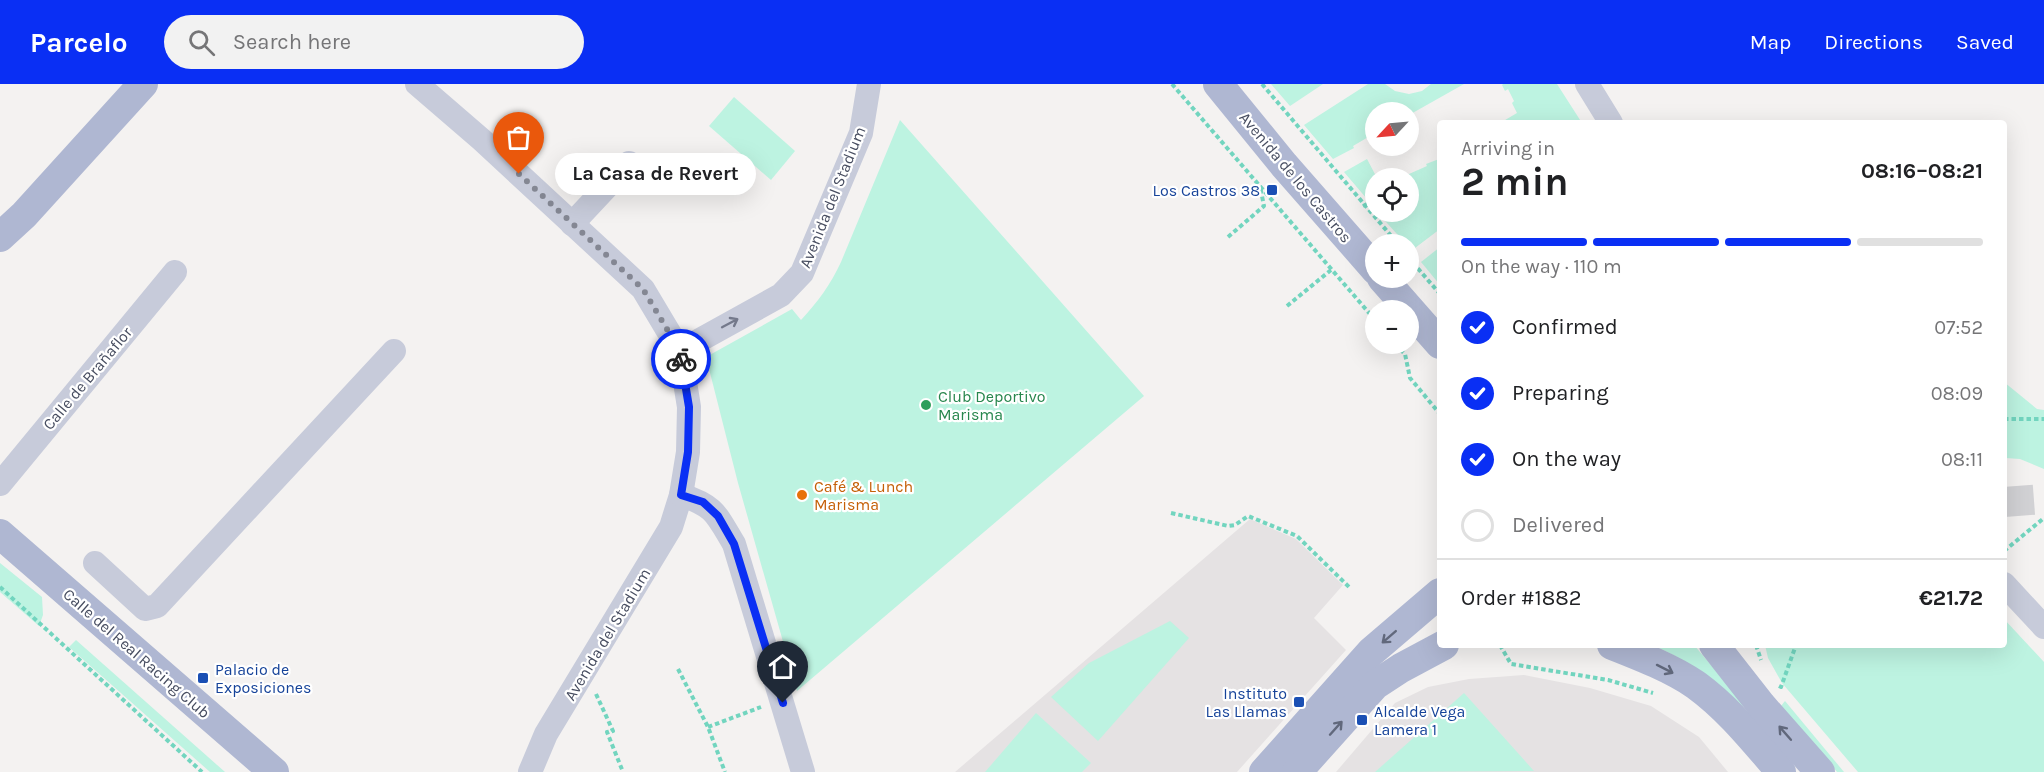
<!DOCTYPE html>
<meta charset="utf-8">
<style>
body{margin:0;font-family:Karla,sans-serif;background:#f2f2f2;color:#202124;height:100vh;display:flex;flex-direction:column;font-size:22px;white-space:nowrap}
*{box-sizing:border-box;margin:0}
p{font-size:20px;color:#757577}
.icon{flex:none;width:33px;height:33px;fill:none;stroke:currentColor;stroke-width:2;stroke-linecap:round;stroke-linejoin:round}
.map{position:relative;flex:1;overflow:hidden}
.details{position:absolute;left:1437px;top:36px;width:570px;height:528px;display:flex;flex-direction:column;background:#fff;border-radius:6px;box-shadow:0 6px 24px #0002}
.details>*{flex:none}
.needle{width:39px;rotate:244deg}
.fabs{position:absolute;left:1365px;top:18px;display:grid;gap:12px}
.fabs a{display:grid;place-items:center;width:54px;height:54px;border-radius:50%;background:#fff;box-shadow:0 6px 24px #0002;font-size:30px}
.pin{position:absolute;display:grid;place-items:center;width:51px;height:51px;color:#fff;margin:-62px -26px;border-radius:50% 50% 50% 0;rotate:-45deg;box-shadow:0 0 6px #0007}
.pin .icon{rotate:45deg}
.courier{position:absolute;display:grid;place-items:center;width:60px;height:60px;margin:-30px;border:4px solid #0a2ff4;border-radius:50%;background:#fff;color:#222;box-shadow:0 2px 8px #0007}
.bubble{position:absolute;height:42px;border-radius:21px;background:#fff;box-shadow:0 6px 24px #0002;font-size:20px;font-weight:700;line-height:42px;text-align:center}
.headline em{font-style:normal;font-weight:700}
.headline div{display:flex;flex-direction:column-reverse}
.headline{display:flex;align-items:center;justify-content:space-between;height:102px;padding:0 24px}
h1{font-size:39px;font-weight:700;line-height:45px}
.bar{display:grid;grid-template-columns:repeat(4,1fr);gap:9px 6px;align-content:center;height:72px;padding:0 24px}
.bar i{height:8px;border-radius:4px;background:#e0e0e0}
.bar .active{background:#0a2ff4}
.bar p{grid-column:span 4}
.line{display:flex;align-items:center;gap:15px;padding:0 24px;border-top:2px solid #e0e0e0}
.line div{flex:1}
ol{padding:0 24px;list-style:none}
li{display:flex;align-items:center;gap:18px;height:66px}
li p{margin-inline-start:auto}
li .icon{padding:6px;border-radius:50%;background:#0a2ff4;color:#fff;stroke-width:4}
li:last-child{color:#757577}
li i{width:33px;height:33px;border:3px solid #e0e0e0;border-radius:50%}
header{display:flex;align-items:center;gap:36px;box-sizing:border-box;height:84px;padding:0 30px;background:#0a2ff4;color:#fff}
header strong{font-size:28px}
nav{display:flex;gap:33px;margin-inline-start:auto;font-size:21px}
.search{width:420px;height:54px;background:#f2f2f2;display:flex;align-items:center;gap:15px;box-sizing:border-box;padding:0 21px;border-radius:33px;color:#757577;font-size:22px}
.map>svg:first-child{display:block}
.education{fill:#e5e2e3}
.green{fill:#bdf3e1}
.lines{fill:none;stroke-linecap:round;stroke-linejoin:round}
.major-tunnel{stroke:#d1d1d4;stroke-width:30;stroke-dasharray:30 15;stroke-linecap:butt}
.path{stroke:#72d5bf;stroke-width:4;stroke-dasharray:4.5 3;stroke-linecap:butt}
.minor{stroke:#c7cbda;stroke-width:24}
.major{stroke:#afb7d2;stroke-width:30}
.oneway{stroke:#74798b}
.oneway2{stroke:#61687c}
.done{stroke:#848793;stroke-width:6;stroke-dasharray:0 10.8}
.route{stroke:#0a2ff4;stroke-width:8}
.transit-dot{fill:#1a4fb4;stroke:#fff;stroke-width:2}
.leisure-dot{fill:#2e9e5b;stroke:#fff;stroke-width:2}
.food-dot{fill:#e8710a;stroke:#fff;stroke-width:2}
.labels{text-anchor:middle;stroke-width:4.5;stroke-linejoin:round;paint-order:stroke}
.street-label{font-size:16px;fill:#474d60;stroke:#fff}
.transit-label{font-size:16px;fill:#164399;stroke:#fff;text-anchor:end}
.leisure-label{font-size:16px;fill:#27864d;stroke:#fff;text-anchor:start}
.food-label{font-size:16px;fill:#c56008;stroke:#fff;text-anchor:start}
</style>
<header>
<strong>Parcelo</strong>
<div class="search"><svg class="icon" aria-label="search" viewBox="0 0 24 24"><circle cx="10" cy="10" r="6"/><path d="M15 15l6 6"/></svg>Search here</div>
<nav><a>Map</a><a>Directions</a><a>Saved</a></nav>
</header>
<div class="map">
<svg width="2044" height="688" viewBox="0 0 2044 688">
<rect width="100%" height="100%" fill="#f4f2f1"/>
<g class="education">
<polygon points="1250,435 1296,455 1343,501 1314,534 1346,566 1237,688 955,688"/>
<polygon points="1524,591 1590,604 1651,622 1699,653 1728,688 1336,688 1395,619 1428,603 1469,595"/>
</g>
<g class="green">
<polygon points="1271,0 1323,0 1290,22"/>
<polygon points="1368,0 1385,0 1395,7 1409,10 1422,7 1431,0 1464,0 1409,31 1408,28 1376,28 1375,49 1353,62 1354,64 1333,75 1304,41"/>
<polygon points="1503,0 1557,0 1582,39 1500,39 1517,29 1512,19 1514,17 1508,5 1505,7 1502,1"/>
<polygon points="734,13 795,67 771,96 709,42"/>
<path d="M900 36 1144 312 797 607 738 399 706 273 792 225 801 236C817 219 831 200 841 178Z"/>
<polygon points="1439,73 1440,73 1440,145 1411,167 1408,160 1406,160 1377,128 1408,128 1408,94 1400,94 1427,82 1426,80 1439,75"/>
<polygon points="1367,75 1377,94 1376,94 1375,111 1367,115 1344,88"/>
<polygon points="1440,163 1440,201 1421,178"/>
<polygon points="2004,298 2037,325 2044,326 2044,385 2020,375 2005,374 2004,377"/>
<polygon points="0,479 42,513 43,531 39,542 0,508"/>
<polygon points="2004,535 2044,578 2044,688 1858,688 1782,599 1768,574 1765,561 2004,561"/>
<polygon points="1170,537 1189,554 1098,657 1051,613 1089,579"/>
<polygon points="76,556 225,688 210,688 69,563"/>
<polygon points="1653,561 1694,561 1745,621 1741,625 1677,573"/>
<polygon points="1464,609 1534,687 1375,688"/>
<polygon points="1785,617 1844,688 1837,688 1781,622"/>
<polygon points="1036,629 1091,679 1082,688 985,688"/>
</g>
<g class="lines">
<polyline class="major-tunnel" points="2004,418 2044,415"/>
<g class="path">
<polyline points="1172,0 1376,237"/>
<polyline points="1262,0 1398,160"/>
<polyline points="1363,122 1376,116"/>
<polyline points="1228,153 1264,122 1260,102"/>
<polyline points="1408,173 1440,210"/>
<polyline points="1287,222 1331,186"/>
<polyline points="1395,260 1405,270 1410,294 1440,330"/>
<polyline points="2004,335 2044,335"/>
<polyline points="1171,429 1228,442 1235,441 1248,432 1297,452 1349,503"/>
<polyline points="2004,467 2044,434"/>
<polyline points="0,503 202,688"/>
<polyline points="1500,561 1511,580 1608,596 1653,609"/>
<polyline points="1756,561 1761,576"/>
<polyline points="678,585 708,643 725,688"/>
<polyline points="1779,602 1781,603 1796,561"/>
<polyline points="596,610 613,647 607,648 623,688"/>
<polyline points="708,643 761,623"/>
</g>
<g class="minor">
<polyline points="417,0 482,56 643,205 680,267 689,323 688,368 681,411 671,443 546,650 530,688"/>
<polyline points="1587,0 1611,39"/>
<polyline points="572,140 629,79"/>
<polyline points="680,267 781,211 802,189 861,49 869,0"/>
<polyline points="0,400 175,188"/>
<path d="M681 411C715 422 716 430 734 460L803 688"/>
<polyline points="95,479 145,525 157,522 394,267"/>
<polyline points="2004,500 2044,543"/>
</g>
<g class="major">
<polyline points="1218,0 1284,81 1376,186"/>
<polyline points="0,153 24,131 143,0"/>
<polyline points="1382,194 1440,260"/>
<polyline points="0,450 274,688"/>
<path d="M1612 561C1640 572 1671 584 1696 601 1729 625 1754 657 1781 688"/>
<polyline points="1714,561 1761,621 1820,688"/>
<polyline points="1264,688 1371,568 1440,509"/>
<polyline points="1297,688 1375,601 1401,584 1444,561"/>
</g>
</g>
<defs><path id="oneway-shaft" d="M-6 0H5M1.5-3L5.5 0L1.5 3" fill="none" stroke-width="1.6" stroke-linecap="round" stroke-linejoin="round" transform="scale(1.5)"/></defs>
<use class="oneway" href="#oneway-shaft" transform="translate(730 239) rotate(-28)"/>
<g class="oneway2">
<use href="#oneway-shaft" transform="translate(1389 553) rotate(139)"/>
<use href="#oneway-shaft" transform="translate(1665 585) rotate(27)"/>
<use href="#oneway-shaft" transform="translate(1336 644) rotate(-48)"/>
<use href="#oneway-shaft" transform="translate(1785 649) rotate(-131)"/>
</g>
<g class="lines">
<polyline class="done" points="519,90 643,205 680,267 681,275"/>
<polyline class="route" points="681,275 689,323 688,368 681,411 703,418 718,432 734,460 783,619"/>
</g>
<g class="transit-dot">
<rect x="1266" y="100" width="12" height="12" rx="3"/>
<rect x="197" y="588" width="12" height="12" rx="3"/>
<rect x="1293" y="612" width="12" height="12" rx="3"/>
<rect x="1356" y="630" width="12" height="12" rx="3"/>
</g>
<circle class="leisure-dot" cx="926" cy="321" r="6"/>
<circle class="food-dot" cx="802" cy="411" r="6"/>
<g class="labels">
<g class="street-label">
<text transform="translate(1296 93) rotate(50)" y="6">Avenida de los Castros</text>
<text transform="translate(832 113) rotate(-68)" y="6">Avenida del Stadium</text>
<text transform="translate(87 294) rotate(-50)" y="6">Calle de Brañaflor</text>
<text transform="translate(607 550) rotate(-59)" y="6">Avenida del Stadium</text>
<text transform="translate(137 569) rotate(41)" y="6">Calle del Real Racing Club</text>
</g>
<g class="transit-label">
<text x="1260" y="112">Los Castros 38</text>
<text x="215" y="591" text-anchor="start">Palacio de<tspan x="215" dy="18">Exposiciones</tspan></text>
<text x="1287" y="615">Instituto<tspan x="1287" dy="18">Las Llamas</tspan></text>
<text x="1374" y="633" text-anchor="start">Alcalde Vega<tspan x="1374" dy="18">Lamera 1</tspan></text>
</g>
<g class="leisure-label">
<text x="938" y="318">Club Deportivo<tspan x="938" dy="18">Marisma</tspan></text>
</g>
<g class="food-label">
<text x="814" y="408">Café &amp; Lunch<tspan x="814" dy="18">Marisma</tspan></text>
</g>
</g>
</svg>
<div class="fabs">
<a><svg class="needle" viewBox="-14 -14 28 28"><path d="M0-13l5 13h-10z" fill="#e53935"/><path d="M0 13l5-13h-10z" fill="#757577"/></svg></a>
<a><svg class="icon" aria-label="locate" viewBox="0 0 24 24"><circle cx="12" cy="12" r="6"/><path d="M12 2v4M12 18v4M2 12h4M18 12h4"/></svg></a>
<a>+</a>
<a>−</a>
</div>
<div class="pin" style="left:519px;top:90px;background:#ea580c"><svg class="icon" aria-label="bag" viewBox="0 0 24 24"><path d="M5 8h14l-1 12H6zM9 8a3 3 0 0 1 6 0"/></svg></div>
<div class="pin" style="left:783px;top:619px;background:#1f2937"><svg class="icon" aria-label="home" viewBox="0 0 24 24"><path d="M3 11l9-7 9 7M6 9v11h12V9"/></svg></div>
<div class="courier" style="left:681px;top:275px"><svg class="icon" aria-label="bike" viewBox="0 0 24 24"><circle cx="6" cy="16" r="4"/><circle cx="18" cy="16" r="4"/><path d="M6 16l4-8h5l3 8M10 8l3 8H6M13 5h3"/></svg></div>
<div class="bubble" style="left:555px;top:69px;width:201px">La Casa de Revert</div>
<section class="details">
<div class="headline"><div><h1>2 min</h1><p>Arriving in</p></div><em>08:16–08:21</em></div>
<div class="bar"><i class="active"></i><i class="active"></i><i class="active"></i><i></i><p>On the way · 110 m</p></div>
<ol>
<li><svg class="icon" aria-label="check" viewBox="0 0 24 24"><path d="M5 12l5 5 9-10"/></svg>Confirmed<p>07:52</p></li>
<li><svg class="icon" aria-label="check" viewBox="0 0 24 24"><path d="M5 12l5 5 9-10"/></svg>Preparing<p>08:09</p></li>
<li><svg class="icon" aria-label="check" viewBox="0 0 24 24"><path d="M5 12l5 5 9-10"/></svg>On the way<p>08:11</p></li>
<li><i></i>Delivered</li>
</ol>
<div class="line" style="height:78px"><div>Order #1882</div><b>€21.72</b></div>
</section>
</div>
